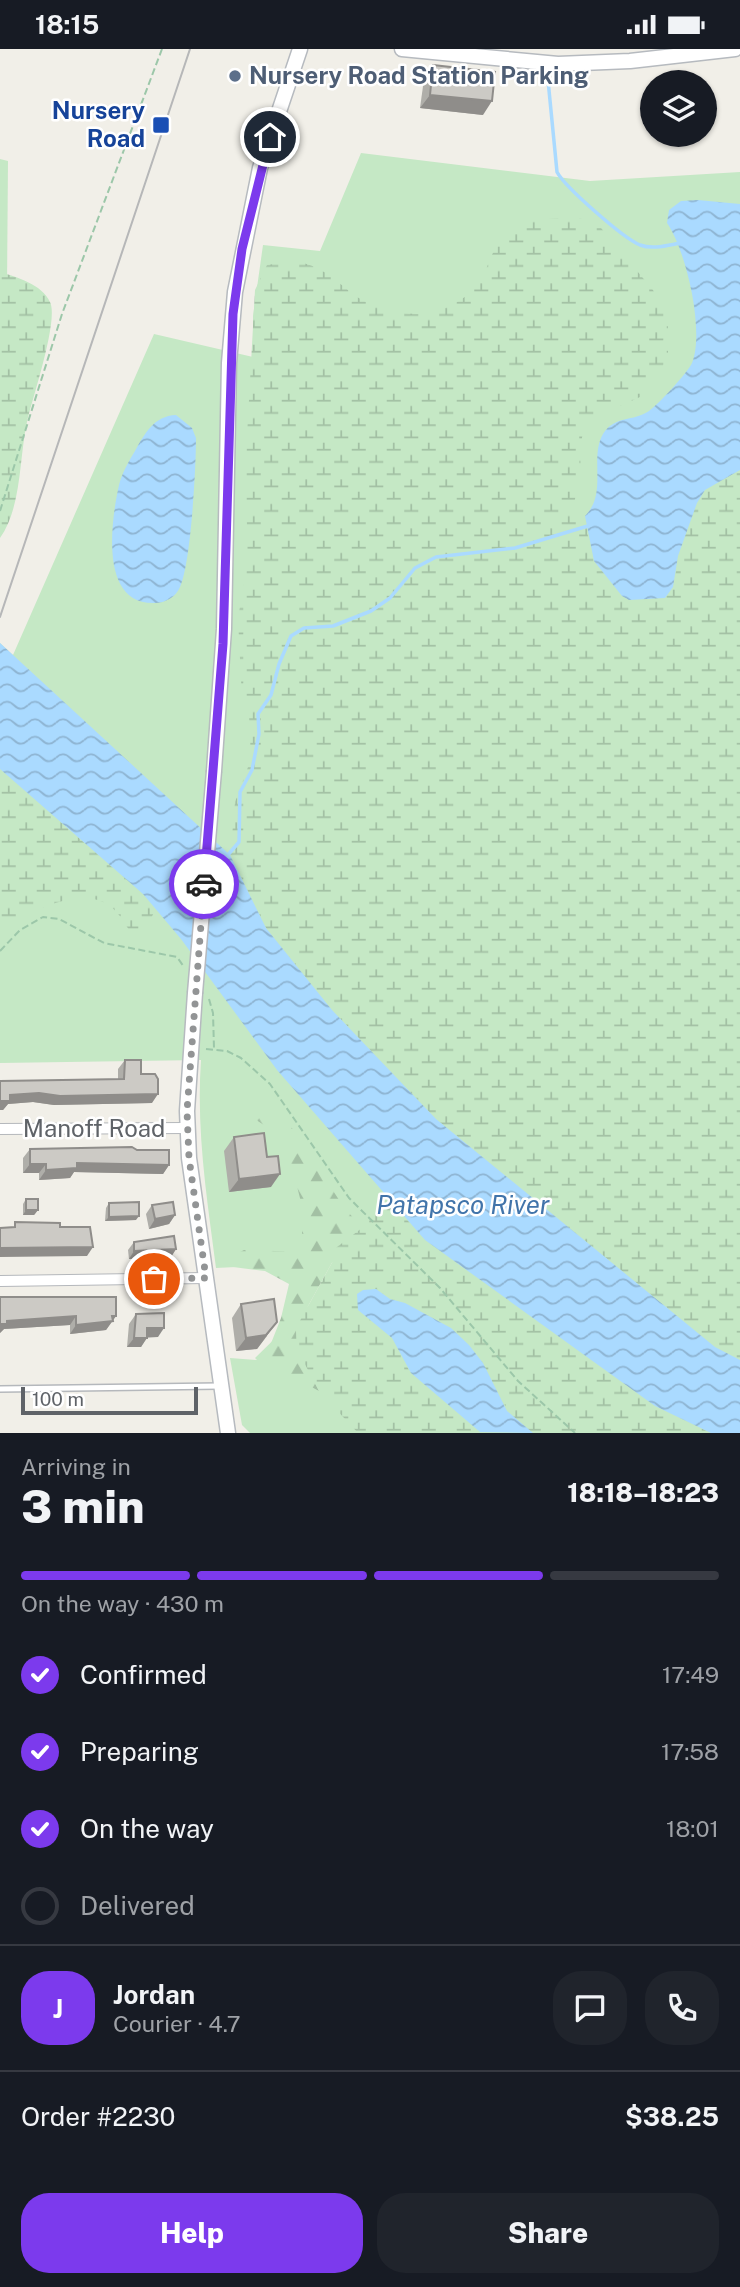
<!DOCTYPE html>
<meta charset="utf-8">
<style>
body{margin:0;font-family:"Public Sans",sans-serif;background:#20242c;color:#f1f3f6;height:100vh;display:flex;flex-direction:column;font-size:26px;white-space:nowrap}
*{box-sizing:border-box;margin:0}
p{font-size:23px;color:#9ea1a6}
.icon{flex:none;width:38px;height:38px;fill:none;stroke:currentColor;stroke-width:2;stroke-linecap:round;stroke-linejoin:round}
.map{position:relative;height:1384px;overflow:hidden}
.sheet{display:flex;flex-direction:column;background:#171b24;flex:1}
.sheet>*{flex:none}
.fabs{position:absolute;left:640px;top:21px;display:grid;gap:14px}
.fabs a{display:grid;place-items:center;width:77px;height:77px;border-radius:50%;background:#171b24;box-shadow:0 2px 5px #0004;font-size:35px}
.scale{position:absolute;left:21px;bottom:18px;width:177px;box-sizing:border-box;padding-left:7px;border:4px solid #5f6368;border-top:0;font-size:19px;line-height:24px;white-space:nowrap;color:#5f6368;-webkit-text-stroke:5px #fff;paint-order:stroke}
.pin{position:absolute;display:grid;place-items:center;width:60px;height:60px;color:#fff;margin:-30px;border:4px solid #fff;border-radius:50%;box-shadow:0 2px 7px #0007}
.courier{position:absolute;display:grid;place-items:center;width:70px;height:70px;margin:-35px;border:5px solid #7c3aed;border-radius:50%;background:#fff;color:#222;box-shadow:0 2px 9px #0007}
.summary em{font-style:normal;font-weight:800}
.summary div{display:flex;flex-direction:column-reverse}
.summary{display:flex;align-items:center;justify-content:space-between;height:119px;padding:0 21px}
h1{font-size:46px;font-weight:800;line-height:52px}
.bar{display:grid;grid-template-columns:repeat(4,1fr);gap:10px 7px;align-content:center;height:84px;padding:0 21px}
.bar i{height:9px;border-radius:5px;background:#363941}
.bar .current{background:#7c3aed}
.bar p{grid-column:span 4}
.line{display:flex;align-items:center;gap:18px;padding:0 21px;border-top:2px solid #363941}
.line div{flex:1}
.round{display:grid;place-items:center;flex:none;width:74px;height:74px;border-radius:28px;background:#20242c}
ol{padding:0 21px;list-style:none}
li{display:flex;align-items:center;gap:21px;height:77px}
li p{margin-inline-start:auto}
li .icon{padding:7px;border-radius:50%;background:#7c3aed;color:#fff;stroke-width:4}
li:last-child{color:#9ea1a6}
li i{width:38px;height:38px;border:4px solid #363941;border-radius:50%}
.action{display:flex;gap:14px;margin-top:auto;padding:14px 21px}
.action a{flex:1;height:80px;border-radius:28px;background:#7c3aed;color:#fff;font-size:28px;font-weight:800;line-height:80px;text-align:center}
.action a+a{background:#20242c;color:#f1f3f6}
.status{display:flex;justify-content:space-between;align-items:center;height:49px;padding:0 35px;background:#171b24;direction:ltr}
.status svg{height:19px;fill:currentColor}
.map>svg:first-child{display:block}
.green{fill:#c5e8c5}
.forest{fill:url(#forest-firs)}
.wetland{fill:url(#wetland-marsh)}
.water{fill:url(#water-waves)}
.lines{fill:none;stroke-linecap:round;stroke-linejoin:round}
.stream{stroke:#aadaff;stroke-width:3.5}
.lane-casing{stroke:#b5b8bc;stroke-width:8}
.street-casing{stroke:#b5b8bc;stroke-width:12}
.secondary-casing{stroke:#b6babf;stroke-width:17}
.path{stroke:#9cc7a9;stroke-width:2;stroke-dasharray:7 3.5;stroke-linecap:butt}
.lane{stroke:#fff;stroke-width:5}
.street{stroke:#fff;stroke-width:10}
.secondary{stroke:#fff;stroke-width:14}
.tram{stroke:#b6b7b8;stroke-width:2}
.secondary-bridge-casing{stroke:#b6babf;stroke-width:17;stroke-linecap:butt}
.secondary-bridge{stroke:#fff;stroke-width:14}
.wall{fill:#afaea9}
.shaded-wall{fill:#8f8d8a}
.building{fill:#cccac5;stroke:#8f8d8a;stroke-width:2}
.done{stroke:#929495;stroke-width:7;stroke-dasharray:0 12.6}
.route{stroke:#7c3aed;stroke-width:9}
.service-dot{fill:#5c6f8a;stroke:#fff;stroke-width:2.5}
.transit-dot{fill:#1a4fb4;stroke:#fff;stroke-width:2.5}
.labels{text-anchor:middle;stroke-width:5;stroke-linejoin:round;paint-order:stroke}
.service-label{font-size:24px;font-weight:bold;fill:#4e5e75;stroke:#fff;text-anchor:start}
.transit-label{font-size:24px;font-weight:bold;fill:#164399;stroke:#fff;text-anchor:end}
.street-label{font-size:24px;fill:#5f6368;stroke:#fff}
.water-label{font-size:26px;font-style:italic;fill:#4174aa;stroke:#fff}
</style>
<div class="status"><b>18:15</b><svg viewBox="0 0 49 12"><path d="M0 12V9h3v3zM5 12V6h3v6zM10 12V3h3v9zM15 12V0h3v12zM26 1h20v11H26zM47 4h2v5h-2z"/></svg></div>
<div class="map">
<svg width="740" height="1384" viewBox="0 0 740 1384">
<defs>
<pattern id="forest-firs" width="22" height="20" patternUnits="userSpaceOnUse" patternTransform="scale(1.75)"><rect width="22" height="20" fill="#c5e8c5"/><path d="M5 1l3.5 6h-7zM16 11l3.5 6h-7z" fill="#a3c0a4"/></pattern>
<pattern id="wetland-marsh" width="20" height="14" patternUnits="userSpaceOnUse" patternTransform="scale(1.75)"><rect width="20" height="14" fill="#c5e8c5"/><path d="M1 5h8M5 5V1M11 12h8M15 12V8" fill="none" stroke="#a3c0a4"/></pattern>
<pattern id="water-waves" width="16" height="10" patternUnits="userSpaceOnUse" patternTransform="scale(1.75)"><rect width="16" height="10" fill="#aadaff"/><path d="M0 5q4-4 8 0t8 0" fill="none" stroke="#8eb4d2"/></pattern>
</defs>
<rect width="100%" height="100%" fill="#f1efe8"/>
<g class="green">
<path d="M361 104 590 132 740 123V1384H250L242 1376 230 1309 257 1311 255 1309 354 1212 216 1219C207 1149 196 1082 201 1011L0 1014V594L13 606 154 285 253 308V267L263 196 320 202Z"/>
<polygon points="0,110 8,112 7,238 0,324"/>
</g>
<polygon class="forest" points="251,1050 288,1073 343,1157 362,1179 333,1201 334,1210 296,1279 297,1300 319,1342 264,1312 281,1269 289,1235 265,1222 233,1218 224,1211 244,1201 302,1203 302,1157 285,1090 247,1065"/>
<g class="wetland">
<path d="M574 168 596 173 653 241 668 273V310L640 348 602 365 583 383 580 400 581 426 570 470 585 467 589 495 673 538C677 517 691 451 706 441 717 434 729 428 740 421V1311L715 1298 436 1070 332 961 266 879 230 806 222 799 232 788 235 753 251 710 249 665 242 651 238 569 248 512 245 424 255 241 267 216C277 215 289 212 298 213 322 217 335 231 353 245 371 259 405 268 429 264 446 261 474 246 482 230 490 212 494 193 512 181 528 170 555 169 574 168Z"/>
<path d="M0 223C16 228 42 235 50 253 59 271 32 350 27 373 19 409 22 458 0 489Z"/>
<path d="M0 720 143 845 156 860 140 889 134 887C125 877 121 865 110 857 75 834 33 868 0 874Z"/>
<path d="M393 1155 425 1191 542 1278 655 1357 711 1384C661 1384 611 1384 562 1383 553 1383 543 1384 535 1384 507 1377 488 1318 471 1297 445 1267 405 1262 376 1240L363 1243 358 1261 392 1289 411 1325 458 1367 482 1384H358L319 1342 297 1300 296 1279 334 1210 333 1201 362 1179 370 1159Z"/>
</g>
<g class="water">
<path d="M698 151 740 155V421L705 441 697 454 678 507 673 538 665 549 629 551 622 547 594 512 585 467C608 444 589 409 603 385 615 366 633 373 649 362 658 356 688 323 692 314 705 282 686 201 667 174L669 161 681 152Z"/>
<path d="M176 366 192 379 196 389C196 419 191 514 180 538 176 548 165 554 155 554 99 556 111 472 119 436 122 424 129 412 135 402 145 384 154 367 176 366Z"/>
<polygon points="0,594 230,806 266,879 332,961 436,1070 715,1298 740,1311 740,1384 711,1384 655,1357 425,1191 277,1021 181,890 143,845 0,720"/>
<polygon points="376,1240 390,1250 405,1254 451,1279 469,1296 483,1314 507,1362 533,1384 480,1383 411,1324 392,1289 358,1261 357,1245 363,1241"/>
</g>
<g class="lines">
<g class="stream">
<path d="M548 31 557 123C565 138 623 189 640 196 653 201 671 196 684 193"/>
<polyline points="227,807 239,793 240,743 252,721 259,685 258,665 271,646 279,615 291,587 304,579 333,577 371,562 390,549 415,519 436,508 515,499 591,476"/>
</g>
<g class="lane-casing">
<polyline id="lane" points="0,1340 219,1337"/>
</g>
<g class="street-casing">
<g id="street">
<polyline points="0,1080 187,1079"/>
<polyline points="0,1232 206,1229"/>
</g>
</g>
<g class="secondary-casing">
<g id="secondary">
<polyline points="402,0 558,15 630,12 735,0"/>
<polyline points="214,722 224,580 229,314 235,243 260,119 300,0"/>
<polyline points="195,944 187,1062 189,1109 228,1384"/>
</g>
</g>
<g class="path">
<polyline points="154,75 166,79"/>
<polyline points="0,462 62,265 162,0"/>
<polyline points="0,902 20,881 43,868 59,870 104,894 177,908 184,918"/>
<polyline points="209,950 213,964 214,999"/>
<polyline points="206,1000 227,1002 241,1009 270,1035 349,1149 440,1239 518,1332 575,1384"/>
</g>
<use href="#lane" class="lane"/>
<use href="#street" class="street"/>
<use href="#secondary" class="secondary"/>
<polyline class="tram" points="0,568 190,0"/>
<g class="secondary-bridge-casing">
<polyline id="secondary-bridge" points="195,944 214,722"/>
</g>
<use href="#secondary-bridge" class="secondary-bridge"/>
</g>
<g class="wall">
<polygon points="433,16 483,66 420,59 424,30"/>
<polygon points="125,1011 141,1025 152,1054 54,1056 33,1053 8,1055 3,1061 0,1032 118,1030 118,1020"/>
<polygon points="234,1088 271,1138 229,1143 224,1102"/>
<polygon points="30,1100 137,1101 169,1116 163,1125 74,1123 70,1129 39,1131 39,1124 23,1124 23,1109"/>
<polygon points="26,1150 38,1161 34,1166 23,1166 23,1155"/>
<polygon points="109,1154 136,1171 105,1172 106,1159"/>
<polygon points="152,1156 175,1166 169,1175 149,1180 146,1165"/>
<polygon points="134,1193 176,1200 171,1208 129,1210 128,1201"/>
<polygon points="0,1248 116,1267 106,1281 70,1285 70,1276 4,1280 0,1284"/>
<polygon points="241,1255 267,1287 257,1300 236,1302 232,1269"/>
<polygon points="136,1265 158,1288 147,1288 141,1298 127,1298 129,1275"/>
</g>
<g class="shaded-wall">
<polygon points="430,46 492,52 483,66 420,59"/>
<polygon points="39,1044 158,1045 152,1054 54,1056 33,1053 8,1055 3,1061 0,1061 0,1052 10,1046"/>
<polygon points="77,1114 169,1116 163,1125 74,1123 70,1129 39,1131 46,1121"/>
<polygon points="30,1115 46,1115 39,1124 23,1124"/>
<polygon points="280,1125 271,1138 229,1143 239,1130"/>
<polygon points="26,1161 38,1161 34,1166 23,1166"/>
<polygon points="175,1166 169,1175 149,1180 155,1170"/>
<polygon points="139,1167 136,1171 105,1172 109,1168"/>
<polygon points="93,1198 87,1207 0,1208 0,1199"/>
<polygon points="176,1200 171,1208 129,1210 134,1202"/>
<polygon points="76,1267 70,1276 4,1280 0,1284 0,1275 7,1272"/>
<polygon points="112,1267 116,1267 106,1281 70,1285 76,1276"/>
<polygon points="277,1273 257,1300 236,1302 246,1289"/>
<polygon points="147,1279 164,1279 158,1288 140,1289"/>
<polygon points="134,1289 147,1289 141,1298 127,1298"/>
</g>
<g class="building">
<polygon points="433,16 495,23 492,52 430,46"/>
<polygon points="125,1011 141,1011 141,1025 155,1025 158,1030 158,1045 60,1047 39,1044 10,1046 10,1052 0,1052 0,1032 124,1030"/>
<polygon points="264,1084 267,1108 278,1107 280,1125 239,1130 234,1088"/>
<polygon points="132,1098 137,1101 169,1101 169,1116 77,1114 77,1119 46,1121 46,1115 30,1115 30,1100"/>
<rect x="26" y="1150" width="12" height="11"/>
<polygon points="139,1153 139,1167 109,1168 109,1154"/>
<polygon points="173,1153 175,1166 155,1170 152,1156"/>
<polygon points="15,1173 60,1174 60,1178 90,1178 93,1198 0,1199 0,1179 15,1178"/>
<polygon points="174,1187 176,1200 134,1202 134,1193"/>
<polygon points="0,1248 116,1248 116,1267 112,1267 113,1272 76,1276 76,1267 7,1272 7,1275 0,1275"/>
<polygon points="274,1250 277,1273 266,1286 246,1289 241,1255"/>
<polygon points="164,1264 164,1279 147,1279 147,1289 134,1289 136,1265"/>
</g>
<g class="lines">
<polyline class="done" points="154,1230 206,1229 189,1109 187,1062 204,835"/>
<polyline class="route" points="204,835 223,595 233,265 242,200 270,88"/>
</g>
<circle class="service-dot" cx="235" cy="27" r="7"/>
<rect class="transit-dot" x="152" y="67" width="18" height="18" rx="3.5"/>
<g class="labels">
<g class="service-label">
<text x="249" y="35">Nursery Road Station Parking</text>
</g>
<g class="transit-label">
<text x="145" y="70">Nursery<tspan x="145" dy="28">Road</tspan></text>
</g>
<g class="street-label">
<text x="94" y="1088">Manoff Road</text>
</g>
<g class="water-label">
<text x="463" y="1165">Patapsco River</text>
</g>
</g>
</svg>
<div class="fabs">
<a><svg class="icon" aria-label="layers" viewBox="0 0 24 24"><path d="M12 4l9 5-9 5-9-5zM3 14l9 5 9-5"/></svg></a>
</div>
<div class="scale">100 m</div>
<div class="pin" style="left:154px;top:1230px;background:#ea580c"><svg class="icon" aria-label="bag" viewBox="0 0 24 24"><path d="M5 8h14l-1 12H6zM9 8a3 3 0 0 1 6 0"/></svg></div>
<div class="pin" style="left:270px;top:88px;background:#1f2937"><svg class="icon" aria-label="home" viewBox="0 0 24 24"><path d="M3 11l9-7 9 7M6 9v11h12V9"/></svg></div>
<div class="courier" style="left:204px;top:835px"><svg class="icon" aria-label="car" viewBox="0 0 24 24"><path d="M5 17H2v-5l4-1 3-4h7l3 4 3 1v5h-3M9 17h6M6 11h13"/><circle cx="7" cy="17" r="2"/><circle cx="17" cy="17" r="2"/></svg></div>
</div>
<section class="sheet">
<div class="summary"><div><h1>3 min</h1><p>Arriving in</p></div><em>18:18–18:23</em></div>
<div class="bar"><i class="current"></i><i class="current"></i><i class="current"></i><i></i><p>On the way · 430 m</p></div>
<ol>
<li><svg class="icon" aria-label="check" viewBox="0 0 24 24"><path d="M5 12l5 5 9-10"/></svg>Confirmed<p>17:49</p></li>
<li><svg class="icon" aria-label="check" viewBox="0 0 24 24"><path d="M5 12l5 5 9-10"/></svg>Preparing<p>17:58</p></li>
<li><svg class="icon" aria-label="check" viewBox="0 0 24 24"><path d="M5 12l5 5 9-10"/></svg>On the way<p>18:01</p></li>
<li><i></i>Delivered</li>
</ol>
<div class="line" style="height:126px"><b class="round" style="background:#7c3aed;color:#fff">J</b><div><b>Jordan</b><p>Courier · 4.7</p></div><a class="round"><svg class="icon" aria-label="chat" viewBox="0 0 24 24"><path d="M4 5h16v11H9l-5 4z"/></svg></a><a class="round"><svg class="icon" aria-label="phone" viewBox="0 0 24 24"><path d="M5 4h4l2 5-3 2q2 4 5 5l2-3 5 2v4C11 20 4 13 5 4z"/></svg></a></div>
<div class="line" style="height:91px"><div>Order #2230</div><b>$38.25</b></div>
<div class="action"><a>Help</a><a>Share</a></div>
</section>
